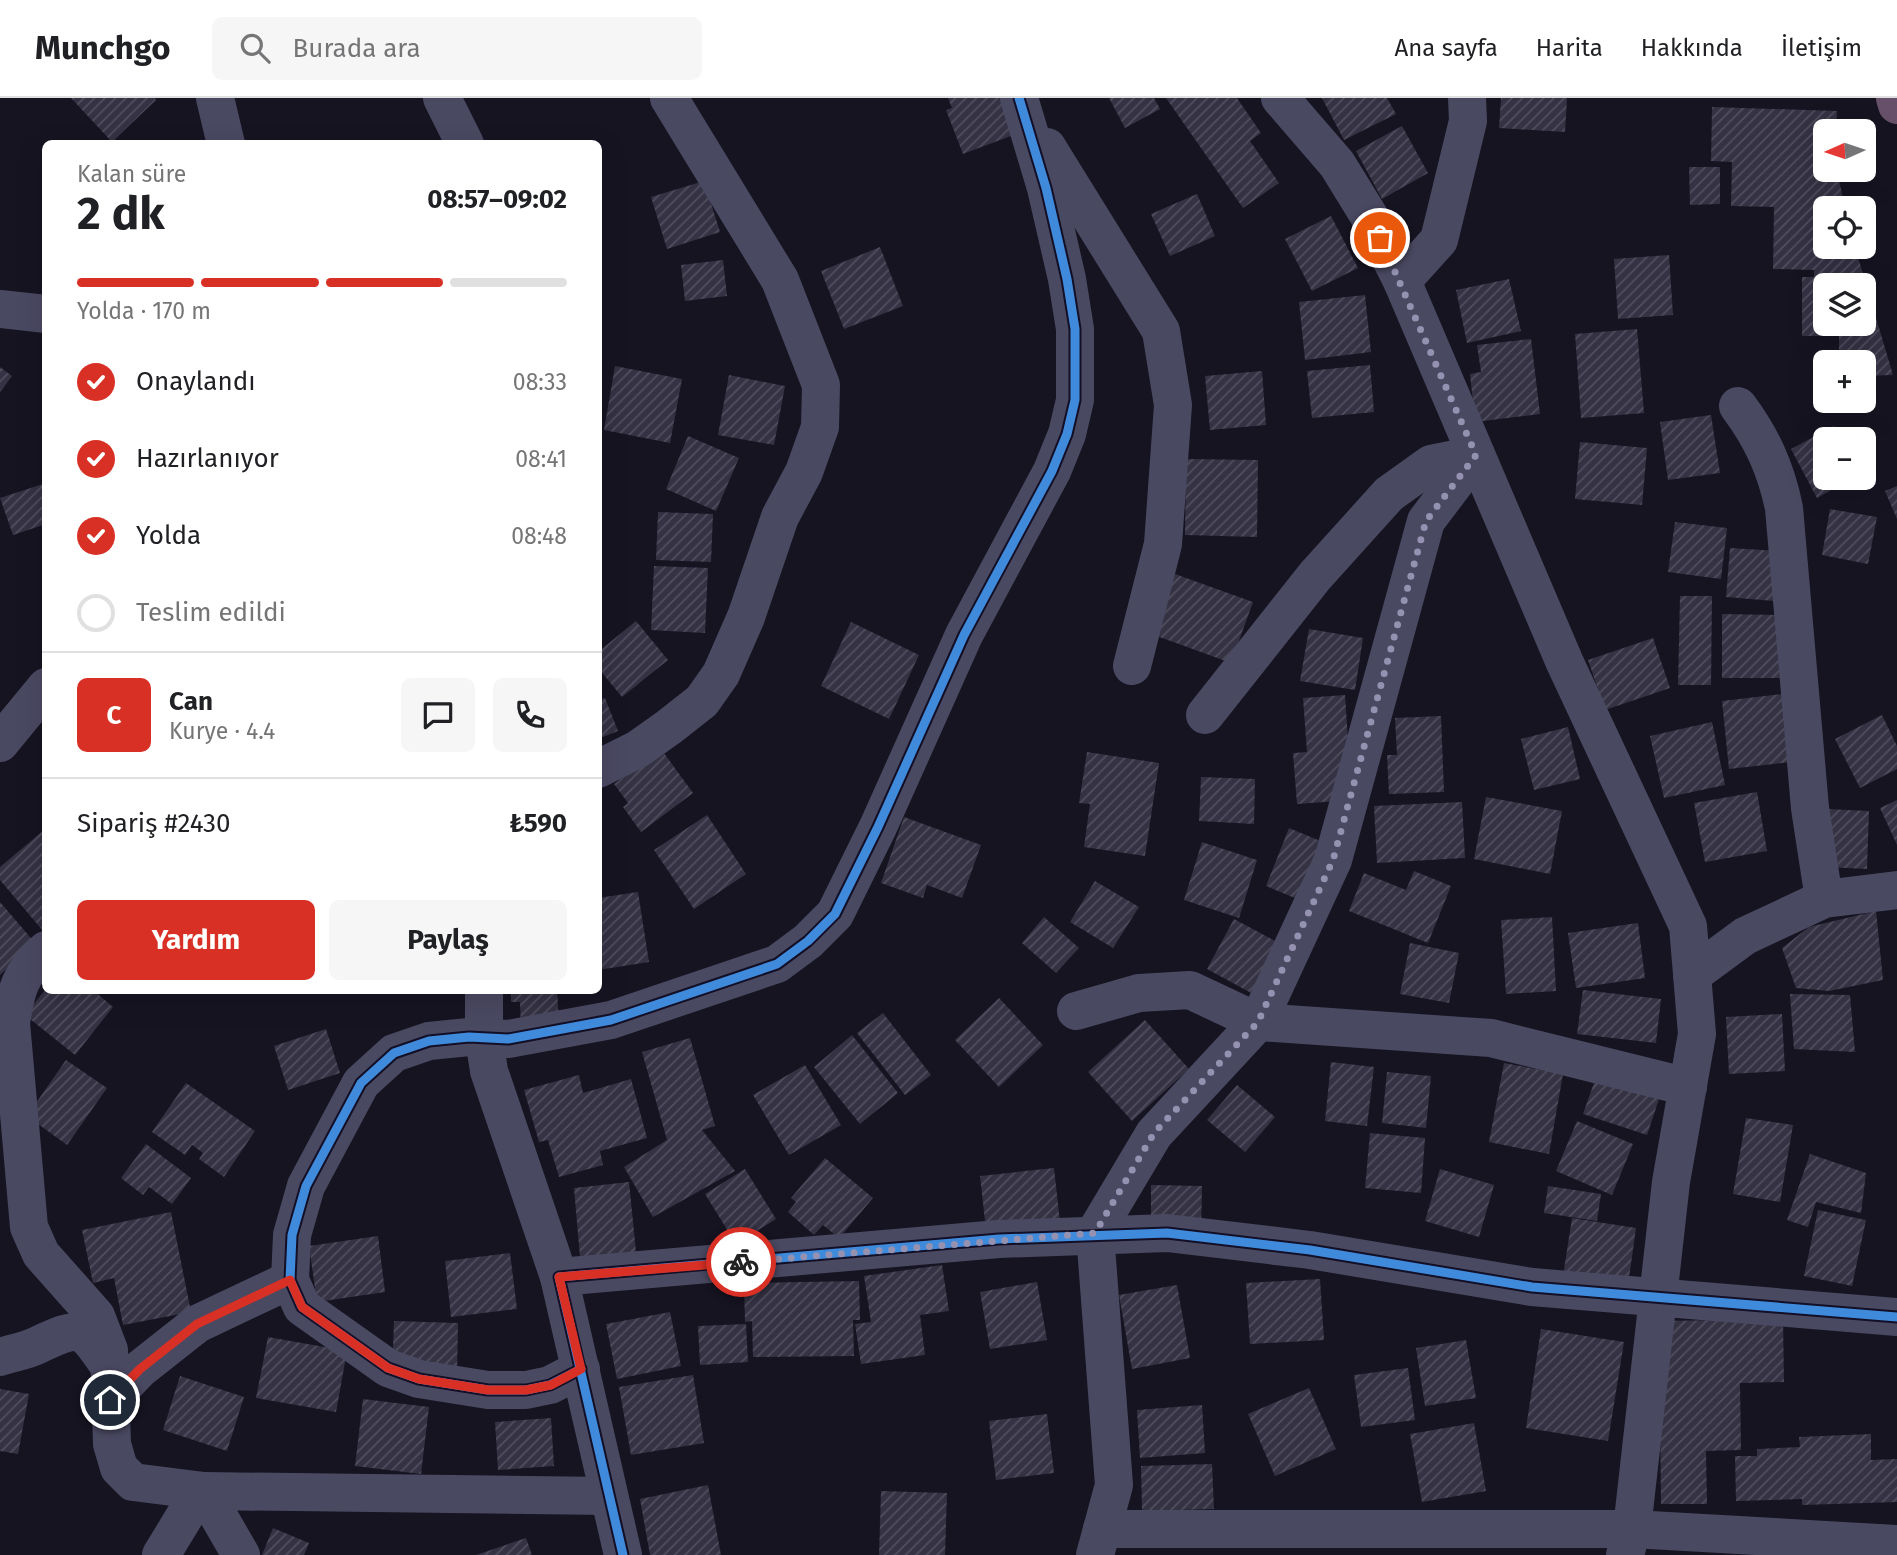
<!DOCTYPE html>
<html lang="tr">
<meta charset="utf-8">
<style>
body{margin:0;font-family:"Fira Sans",sans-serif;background:#f6f6f6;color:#202124;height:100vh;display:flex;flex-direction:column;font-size:26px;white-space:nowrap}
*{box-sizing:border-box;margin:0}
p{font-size:23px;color:#757577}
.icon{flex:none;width:38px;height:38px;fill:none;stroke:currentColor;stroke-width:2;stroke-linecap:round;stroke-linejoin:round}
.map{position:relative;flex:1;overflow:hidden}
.drawer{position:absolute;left:42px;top:42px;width:560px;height:854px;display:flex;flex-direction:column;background:#fff;border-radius:10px;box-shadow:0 7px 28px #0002}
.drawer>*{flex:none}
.needle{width:46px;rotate:267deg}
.fabs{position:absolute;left:1813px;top:21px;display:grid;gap:14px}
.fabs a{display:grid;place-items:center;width:63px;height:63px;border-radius:10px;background:#fff;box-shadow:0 7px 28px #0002;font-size:35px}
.pin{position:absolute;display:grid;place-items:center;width:60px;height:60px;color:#fff;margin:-30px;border:4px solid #fff;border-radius:50%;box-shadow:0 2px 7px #0007}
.courier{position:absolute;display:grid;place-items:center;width:70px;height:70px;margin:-35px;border:5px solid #d93025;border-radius:50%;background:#fff;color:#222;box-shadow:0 2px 9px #0007}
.overview em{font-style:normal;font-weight:700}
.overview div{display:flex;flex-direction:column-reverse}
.overview{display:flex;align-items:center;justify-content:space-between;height:119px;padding:0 35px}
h1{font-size:46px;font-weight:700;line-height:52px}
.bar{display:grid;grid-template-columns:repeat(4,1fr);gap:10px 7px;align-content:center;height:84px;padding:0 35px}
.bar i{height:9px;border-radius:5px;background:#e0e0e0}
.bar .selected{background:#d93025}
.bar p{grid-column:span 4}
.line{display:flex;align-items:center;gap:18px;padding:0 35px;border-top:2px solid #e0e0e0}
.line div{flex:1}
.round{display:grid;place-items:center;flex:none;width:74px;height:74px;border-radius:10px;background:#f6f6f6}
ol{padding:0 35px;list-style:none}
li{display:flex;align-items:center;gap:21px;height:77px}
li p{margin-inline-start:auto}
li .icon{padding:7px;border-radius:50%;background:#d93025;color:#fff;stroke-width:4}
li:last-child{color:#757577}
li i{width:38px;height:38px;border:4px solid #e0e0e0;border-radius:50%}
.primary-button{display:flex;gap:14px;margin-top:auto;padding:14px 35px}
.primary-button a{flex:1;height:80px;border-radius:10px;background:#d93025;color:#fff;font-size:28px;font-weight:700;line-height:80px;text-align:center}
.primary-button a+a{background:#f6f6f6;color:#202124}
header{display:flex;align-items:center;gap:42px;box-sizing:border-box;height:98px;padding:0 35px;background:#fff;border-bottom:2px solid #e0e0e0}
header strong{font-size:33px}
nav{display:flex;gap:38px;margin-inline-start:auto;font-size:24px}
.search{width:490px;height:63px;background:#f6f6f6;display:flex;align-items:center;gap:18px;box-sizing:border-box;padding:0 24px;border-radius:10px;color:#757577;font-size:26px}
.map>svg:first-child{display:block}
.building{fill:url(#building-hatch);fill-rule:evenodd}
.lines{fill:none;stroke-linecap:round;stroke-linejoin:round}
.minor{stroke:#4a4962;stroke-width:38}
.highway{stroke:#67516a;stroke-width:38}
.cycleway-casing{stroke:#130f26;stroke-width:13}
.cycleway{stroke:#408adc;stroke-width:9}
.done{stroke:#9591b1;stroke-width:7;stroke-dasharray:0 12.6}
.route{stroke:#d93025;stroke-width:9}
</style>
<header>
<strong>Munchgo</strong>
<div class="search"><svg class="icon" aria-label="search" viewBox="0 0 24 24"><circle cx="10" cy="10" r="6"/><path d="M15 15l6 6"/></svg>Burada ara</div>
<nav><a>Ana sayfa</a><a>Harita</a><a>Hakkında</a><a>İletişim</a></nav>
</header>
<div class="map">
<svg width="1897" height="1457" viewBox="0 0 1897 1457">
<defs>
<pattern id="building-hatch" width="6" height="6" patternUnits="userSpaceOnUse" patternTransform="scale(1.75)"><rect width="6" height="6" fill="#343243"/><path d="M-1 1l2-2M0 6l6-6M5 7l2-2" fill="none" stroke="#514f5f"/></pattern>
</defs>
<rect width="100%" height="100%" fill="#161421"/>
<g class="building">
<polygon points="71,0 155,0 156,2 112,44"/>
<polygon points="948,0 1008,0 1021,34 963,56 946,12 952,10"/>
<polygon points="1109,0 1154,0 1160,11 1125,30"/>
<polygon points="1166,0 1237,0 1261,35 1250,43 1279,85 1243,110"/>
<polygon points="1322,0 1387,0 1396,16 1344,42"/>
<polygon points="1501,0 1567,0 1565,34 1499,30"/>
<path d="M1712 9 1837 13 1836 33H1825V72H1837L1845 110H1825V149H1855L1893 277 1864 278V264H1839V238H1802V179H1814V172L1773 171 1774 109 1731 108 1732 64 1711 63ZM1825 187H1864V226H1825Z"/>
<polygon points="1402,28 1428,75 1382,101 1356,53"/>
<polygon points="1689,69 1720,69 1720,106 1690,107"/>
<polygon points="704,83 720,134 667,151 651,99"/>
<polygon points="1197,96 1215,138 1170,158 1151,116"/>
<polygon points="1331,118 1358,170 1312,193 1285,141"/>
<polygon points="880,149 903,208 844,231 821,173"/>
<polygon points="1669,157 1673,217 1618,221 1614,161"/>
<polygon points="723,162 727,198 685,203 681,167"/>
<polygon points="1509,181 1521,233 1467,245 1456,192"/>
<polygon points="1365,197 1371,254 1305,262 1299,204"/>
<polygon points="1637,231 1644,315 1581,320 1575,236"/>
<polygon points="1531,241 1540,316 1475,324 1470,276 1481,274 1477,247"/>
<polygon points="1370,267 1374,314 1312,320 1307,273"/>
<polygon points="615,268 682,281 670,345 604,332"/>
<polygon points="0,269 12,278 0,294"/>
<polygon points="1262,273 1266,327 1210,332 1205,278"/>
<polygon points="729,277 785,288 774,347 718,337"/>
<polygon points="1711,317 1720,375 1668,382 1660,324"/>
<polygon points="1834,328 1841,341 1825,341 1825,380 1853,380 1817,400 1791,351"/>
<polygon points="688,338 739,360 716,413 666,391"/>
<polygon points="1580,344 1647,350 1642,407 1575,401"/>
<polygon points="1186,361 1258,362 1257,439 1185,437"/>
<polygon points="46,385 46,426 13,437 0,400"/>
<polygon points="1897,388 1897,421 1885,393"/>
<polygon points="1830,411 1877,419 1868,466 1822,457"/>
<polygon points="658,414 713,416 711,464 656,462"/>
<polygon points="1675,424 1727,430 1721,481 1668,474"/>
<polygon points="1730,450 1778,453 1774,503 1726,499"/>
<polygon points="654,468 708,470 705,535 651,532"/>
<polygon points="1175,476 1253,504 1231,565 1154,537"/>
<polygon points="1680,498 1712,498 1711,587 1678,587"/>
<polygon points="1722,516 1783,517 1783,580 1722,580"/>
<polygon points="636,523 668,562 622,599 598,570 598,554"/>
<polygon points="851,524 919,557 889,621 821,588"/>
<polygon points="1309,531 1363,540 1355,592 1300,583"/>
<polygon points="1653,540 1670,590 1605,612 1588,562"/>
<polygon points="1783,596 1791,664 1729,671 1722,603"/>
<polygon points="1345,597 1352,702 1297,706 1293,655 1307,654 1303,600"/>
<polygon points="605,600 618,633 598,641 598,602"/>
<polygon points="1882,617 1897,648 1897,671 1860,690 1835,641"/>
<polygon points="1441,618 1444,694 1389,696 1387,657 1397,657 1395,620"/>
<polygon points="1712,624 1725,687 1664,700 1650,638"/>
<polygon points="1568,629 1580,681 1534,692 1521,641"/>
<polygon points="661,651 693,695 641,734 623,709 628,705 614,686"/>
<polygon points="1087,654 1159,665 1145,758 1084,749 1090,706 1079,705"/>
<polygon points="1201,679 1255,681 1254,726 1199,723"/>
<polygon points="1757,694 1767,753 1705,764 1694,705"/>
<polygon points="1486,699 1562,713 1550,776 1474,761"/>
<polygon points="1897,702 1897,747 1880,710"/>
<polygon points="1462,704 1465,760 1377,765 1374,708"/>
<polygon points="1827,711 1869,713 1867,771 1825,769"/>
<polygon points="707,717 746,776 694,811 654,752"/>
<polygon points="904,719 981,747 962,800 927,787 923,800 881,785"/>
<polygon points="1289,730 1330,747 1307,805 1266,788"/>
<polygon points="44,732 46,831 43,833 0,782 0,769"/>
<polygon points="1202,744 1257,762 1239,820 1184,802"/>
<polygon points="1414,773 1451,788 1428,845 1349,813 1364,775 1406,792"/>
<polygon points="1095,783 1139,809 1113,850 1070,824"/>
<polygon points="638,794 649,864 598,872 598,800"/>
<polygon points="0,804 36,846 0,877"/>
<polygon points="1876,813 1883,882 1829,893 1796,890 1782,850 1809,829"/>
<polygon points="1044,819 1079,850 1056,875 1022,845"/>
<polygon points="1552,819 1556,893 1506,896 1501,822"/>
<polygon points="1234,821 1281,846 1253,896 1207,871"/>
<polygon points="1638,825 1645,880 1576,890 1568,835"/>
<polygon points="1410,845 1459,855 1449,905 1400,896"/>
<polygon points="45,892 93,892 113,909 75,957 25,917"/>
<polygon points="511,892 557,892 559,926 521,929 520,904 511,904"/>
<polygon points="1583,892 1661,901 1656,945 1577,936"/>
<polygon points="1790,896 1850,897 1855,954 1794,951"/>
<polygon points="999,900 1043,947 999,989 955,942"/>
<polygon points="883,915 931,977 905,997 857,935"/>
<polygon points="1782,916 1785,973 1729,976 1726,919"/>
<polygon points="1145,922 1189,971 1132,1023 1088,974"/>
<polygon points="326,931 340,975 288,992 274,948"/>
<polygon points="852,937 898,995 860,1026 814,969"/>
<polygon points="690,940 715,1028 702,1032 735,1073 653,1119 624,1069 667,1042 642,954"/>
<polygon points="66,962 107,990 67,1047 27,1018"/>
<polygon points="1331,964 1374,969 1367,1028 1325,1023"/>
<polygon points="1504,965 1563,976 1549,1056 1489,1044"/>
<polygon points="805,967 841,1027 789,1057 753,997"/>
<polygon points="1387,974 1431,978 1426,1030 1382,1025"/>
<polygon points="579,977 583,995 631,981 647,1040 600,1053 603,1067 559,1079 548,1042 539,1044 524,992"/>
<polygon points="1596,979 1659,1001 1647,1037 1583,1016"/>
<polygon points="186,985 255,1033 224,1079 199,1061 203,1055 192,1047 185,1057 152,1034"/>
<polygon points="1237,987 1275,1019 1245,1054 1207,1022"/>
<polygon points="1746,1020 1793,1027 1780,1104 1733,1096"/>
<polygon points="1577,1023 1633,1046 1612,1097 1556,1073"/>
<polygon points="1370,1035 1425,1040 1421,1095 1365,1090"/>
<polygon points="146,1046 191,1080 172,1106 149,1089 143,1097 121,1080"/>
<polygon points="1810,1056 1866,1075 1861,1115 1816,1104 1808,1129 1787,1122"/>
<polygon points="825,1060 873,1100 839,1140 823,1127 814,1137 788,1114 796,1104 791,1100"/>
<polygon points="1054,1070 1060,1124 986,1132 980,1078"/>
<polygon points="745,1071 776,1121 736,1146 705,1096"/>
<polygon points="1440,1071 1494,1087 1479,1139 1425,1123"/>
<polygon points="629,1084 636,1154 580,1159 574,1090"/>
<polygon points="1151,1087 1202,1088 1201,1133 1151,1132"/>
<polygon points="1548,1088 1601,1096 1597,1123 1544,1115"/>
<polygon points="1818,1112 1866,1122 1852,1188 1804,1178"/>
<polygon points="171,1114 191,1214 123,1227 114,1180 93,1185 82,1132"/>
<polygon points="1572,1120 1636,1130 1628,1187 1563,1178"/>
<polygon points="378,1138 385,1194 317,1204 309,1148"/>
<polygon points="510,1155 517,1211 451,1219 445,1163"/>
<polygon points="942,1167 949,1213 920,1217 925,1257 861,1266 855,1226 871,1224 864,1178"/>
<polygon points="1320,1181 1324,1242 1250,1246 1246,1185"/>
<polygon points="859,1183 860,1222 853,1222 854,1258 753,1259 752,1223 745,1224 744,1185"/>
<polygon points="1037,1184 1047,1242 990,1251 980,1194"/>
<polygon points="1177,1187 1190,1260 1132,1271 1119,1197"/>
<polygon points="670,1214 681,1268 617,1281 606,1226"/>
<polygon points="1783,1221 1784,1284 1740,1285 1741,1352 1706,1353 1707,1406 1661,1406 1659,1223"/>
<polygon points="394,1223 458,1225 457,1278 392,1276"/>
<polygon points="746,1226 748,1264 700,1267 698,1228"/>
<polygon points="1541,1231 1624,1244 1608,1343 1526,1330"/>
<polygon points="268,1239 347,1253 336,1314 256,1300"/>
<polygon points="1466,1242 1476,1300 1425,1308 1416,1250"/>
<polygon points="1408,1270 1415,1322 1361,1329 1354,1277"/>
<polygon points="693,1277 704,1345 631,1357 619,1289"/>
<polygon points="180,1278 244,1299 227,1353 163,1332"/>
<polygon points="1309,1290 1336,1351 1275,1378 1248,1316"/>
<polygon points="0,1291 29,1296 18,1356 0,1353"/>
<polygon points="363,1301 429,1309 421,1376 355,1368"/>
<polygon points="1202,1307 1205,1355 1140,1360 1137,1312"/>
<polygon points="1047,1316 1054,1375 996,1382 989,1323"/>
<polygon points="551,1320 554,1368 498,1372 495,1324"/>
<polygon points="1474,1325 1486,1393 1422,1404 1410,1336"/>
<polygon points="1871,1336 1871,1362 1897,1361 1897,1404 1802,1407 1802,1401 1736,1403 1735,1358 1757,1358 1757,1351 1800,1349 1799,1339"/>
<polygon points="1212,1366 1214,1411 1142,1413 1141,1368"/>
<polygon points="708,1387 721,1457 650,1457 640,1401"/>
<polygon points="881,1393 947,1395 945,1457 879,1457"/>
<polygon points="273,1430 309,1445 304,1457 262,1457"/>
<polygon points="526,1440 532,1457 476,1457"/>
</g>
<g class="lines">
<g class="minor">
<polyline points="215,0 226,46"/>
<polyline points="442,0 465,46"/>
<polyline points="1280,0 1337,66 1369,118 1402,183 1565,565 1688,828 1697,936 1671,1084 1632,1431 1625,1457"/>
<polyline points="1047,49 1161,233 1173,307 1163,446 1132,568"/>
<polyline points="1402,183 1439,142 1468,23 1467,0"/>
<polyline points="0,211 46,216"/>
<path d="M1738 308C1762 340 1776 371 1784 410L1810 710 1824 801"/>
<polyline points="1205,617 1315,478 1389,396 1431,366 1476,357"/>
<polyline points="0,645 46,589"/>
<polyline points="598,671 638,651 669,629 702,603 721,576 746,519 780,419 804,374 820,329 821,287 780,182 669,0"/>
<path d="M46 852C20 875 16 892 11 925L29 1129 41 1156 96 1218 109 1252 112 1346 119 1370 133 1384 204 1393 241 1457"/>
<polyline points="1692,877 1745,838 1824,801 1897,792"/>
<polyline points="484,892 484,940 489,973 559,1179"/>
<polyline points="1076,913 1139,895 1190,892 1258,924 1491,940 1688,989"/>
<path d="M0 1259C12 1255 26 1253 38 1247 81 1227 82 1228 109 1268"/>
<polyline points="581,1271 550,1287 526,1292 488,1292 419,1281 388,1270 302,1209 290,1182 292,1137 306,1088 361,985 394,955 429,943 469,939 508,941 611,922 777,866 808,843 835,816 878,729 964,537 1052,373 1067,336 1075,302 1075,231 1067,181 1046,90 1019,0"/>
<polyline points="110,1302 140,1271 197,1226 290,1182"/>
<polyline points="1102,1431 1632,1431 1897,1446"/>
<polyline points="161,1457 189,1411 204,1393 608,1398"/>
<polyline points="623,1457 559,1179 999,1141 1167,1135 1310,1152 1532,1189 1897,1219"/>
<polyline points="1095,1457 1114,1387 1095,1135 1154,1036 1258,924 1333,762 1426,423 1476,357"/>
</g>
<polyline class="highway" points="1895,0 1897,7"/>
<g class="cycleway-casing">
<g id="cycleway">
<polyline points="581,1271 550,1287 526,1292 488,1292 419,1281 388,1270 302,1209 290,1182 292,1137 306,1088 361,985 394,955 429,943 469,939 508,941 611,922 777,866 808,843 835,816 878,729 964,537 1052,373 1067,336 1075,302 1075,231 1067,181 1046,90 1019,0"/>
<polyline points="623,1457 559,1179 999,1141 1167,1135 1310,1152 1532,1189 1897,1219"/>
</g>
</g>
<use href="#cycleway" class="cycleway"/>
</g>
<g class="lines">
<polyline class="done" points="741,1164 1095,1135 1154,1035 1258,924 1333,762 1426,423 1476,357 1380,140"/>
<polyline class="route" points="110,1302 140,1271 197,1226 290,1182 302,1209 388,1270 419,1281 488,1292 526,1292 551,1287 581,1271 559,1179 741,1164"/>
</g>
</svg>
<div class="fabs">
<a><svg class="needle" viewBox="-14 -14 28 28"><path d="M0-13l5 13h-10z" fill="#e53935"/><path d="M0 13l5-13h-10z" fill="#757577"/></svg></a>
<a><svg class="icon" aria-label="locate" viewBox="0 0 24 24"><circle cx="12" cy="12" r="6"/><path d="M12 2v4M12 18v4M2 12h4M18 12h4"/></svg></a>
<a><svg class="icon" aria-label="layers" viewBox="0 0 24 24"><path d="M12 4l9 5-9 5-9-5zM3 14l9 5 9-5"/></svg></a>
<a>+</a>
<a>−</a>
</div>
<div class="pin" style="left:1380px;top:140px;background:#ea580c"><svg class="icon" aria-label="bag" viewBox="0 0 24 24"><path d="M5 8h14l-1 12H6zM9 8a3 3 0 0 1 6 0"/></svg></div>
<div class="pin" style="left:110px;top:1302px;background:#1f2937"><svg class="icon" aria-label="home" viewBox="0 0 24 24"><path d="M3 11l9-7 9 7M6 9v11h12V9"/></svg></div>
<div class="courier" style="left:741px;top:1164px"><svg class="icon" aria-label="bike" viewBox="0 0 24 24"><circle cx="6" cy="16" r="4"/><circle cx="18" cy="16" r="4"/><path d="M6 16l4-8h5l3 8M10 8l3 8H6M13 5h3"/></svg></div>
<section class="drawer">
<div class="overview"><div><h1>2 dk</h1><p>Kalan süre</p></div><em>08:57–09:02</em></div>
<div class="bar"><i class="selected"></i><i class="selected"></i><i class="selected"></i><i></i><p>Yolda · 170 m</p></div>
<ol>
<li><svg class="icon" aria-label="check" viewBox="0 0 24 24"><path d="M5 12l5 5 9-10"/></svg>Onaylandı<p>08:33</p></li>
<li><svg class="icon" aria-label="check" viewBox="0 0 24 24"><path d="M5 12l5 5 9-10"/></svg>Hazırlanıyor<p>08:41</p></li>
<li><svg class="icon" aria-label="check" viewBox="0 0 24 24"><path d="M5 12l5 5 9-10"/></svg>Yolda<p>08:48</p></li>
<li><i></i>Teslim edildi</li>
</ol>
<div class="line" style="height:126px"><b class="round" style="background:#d93025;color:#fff">C</b><div><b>Can</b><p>Kurye · 4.4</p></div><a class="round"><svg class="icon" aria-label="chat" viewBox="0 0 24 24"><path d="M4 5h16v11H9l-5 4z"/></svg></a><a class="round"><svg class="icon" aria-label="phone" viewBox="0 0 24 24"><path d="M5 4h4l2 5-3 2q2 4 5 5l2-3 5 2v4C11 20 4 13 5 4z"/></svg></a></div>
<div class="line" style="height:91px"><div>Sipariş #2430</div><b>₺590</b></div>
<div class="primary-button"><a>Yardım</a><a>Paylaş</a></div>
</section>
</div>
